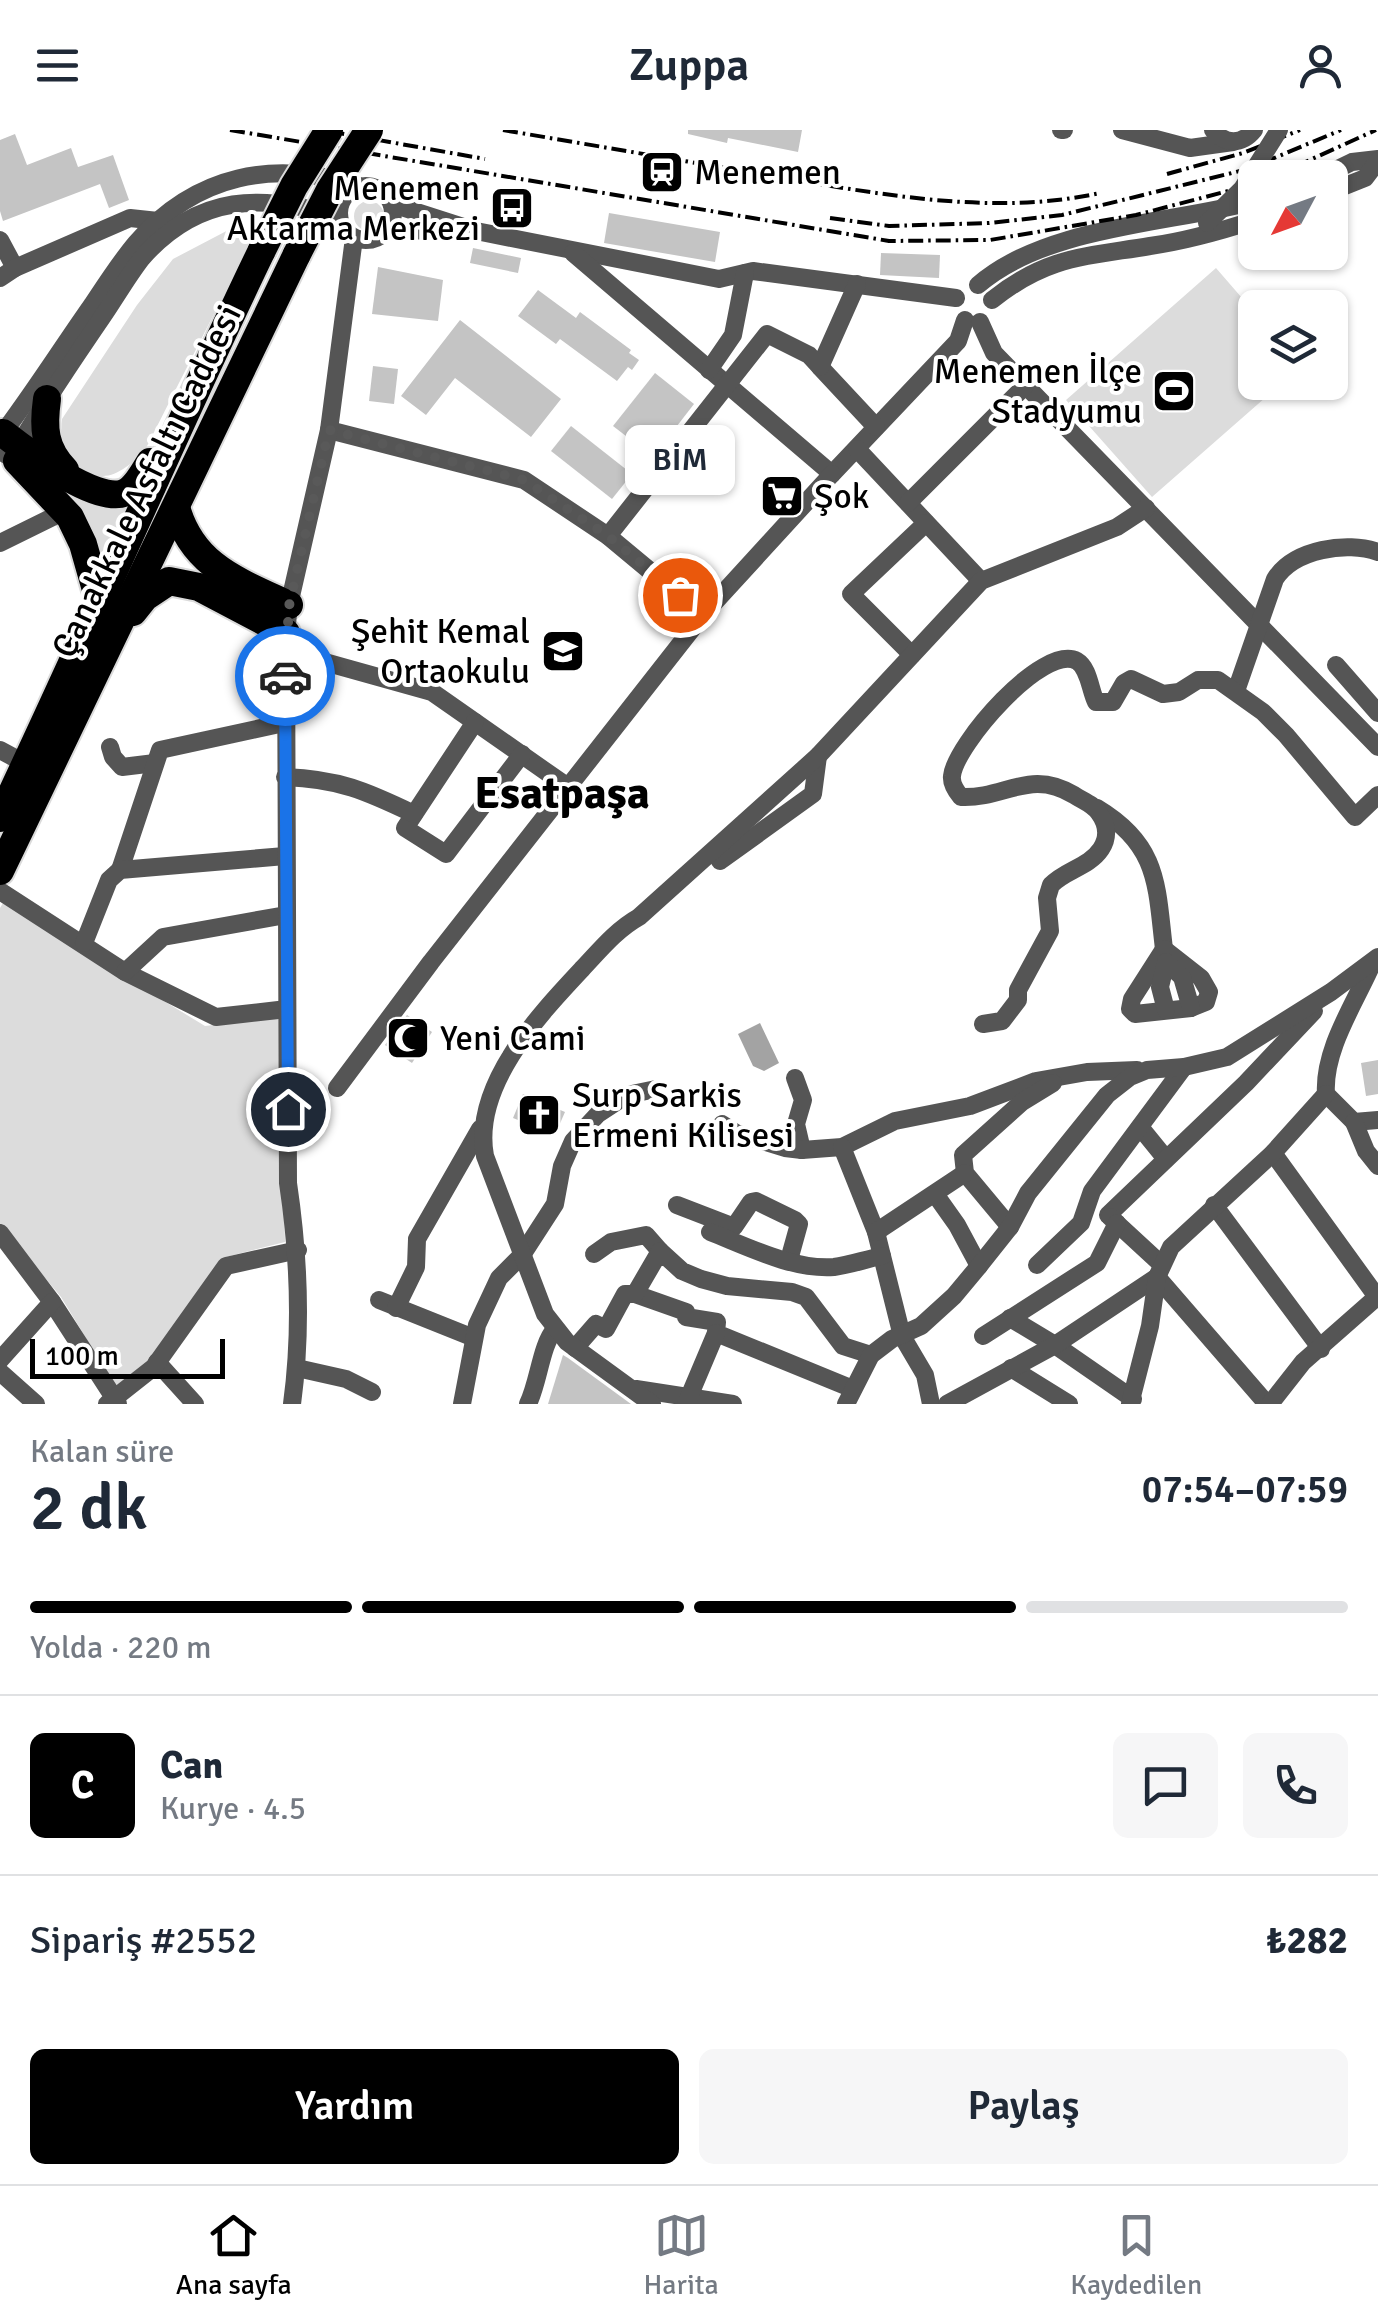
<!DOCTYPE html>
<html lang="tr">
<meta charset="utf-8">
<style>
body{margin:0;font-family:Signika,sans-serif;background:#f6f6f7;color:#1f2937;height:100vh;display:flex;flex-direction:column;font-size:38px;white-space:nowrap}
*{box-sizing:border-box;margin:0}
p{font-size:32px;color:#747a83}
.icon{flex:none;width:55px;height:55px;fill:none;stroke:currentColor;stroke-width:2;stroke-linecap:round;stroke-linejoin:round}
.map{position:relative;height:1274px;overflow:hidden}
.panel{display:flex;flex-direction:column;background:#fff;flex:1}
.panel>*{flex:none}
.needle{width:65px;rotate:229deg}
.fabs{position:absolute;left:1238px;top:30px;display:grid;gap:20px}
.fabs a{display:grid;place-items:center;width:110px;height:110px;border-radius:15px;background:#fff;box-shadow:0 2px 8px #0004;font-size:50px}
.scale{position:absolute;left:30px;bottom:25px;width:195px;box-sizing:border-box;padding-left:10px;border:5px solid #000;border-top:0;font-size:28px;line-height:35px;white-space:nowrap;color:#000;-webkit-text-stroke:8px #fff;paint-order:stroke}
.pin{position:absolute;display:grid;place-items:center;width:85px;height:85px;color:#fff;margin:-42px;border:5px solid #fff;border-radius:50%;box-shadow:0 2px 10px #0007}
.courier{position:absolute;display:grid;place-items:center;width:100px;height:100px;margin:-50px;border:8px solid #1a73e8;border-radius:50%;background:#fff;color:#222;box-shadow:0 2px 12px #0007}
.bubble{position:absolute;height:70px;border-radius:15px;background:#fff;box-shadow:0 2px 8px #0004;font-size:32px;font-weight:600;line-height:70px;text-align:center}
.headline em{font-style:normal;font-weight:600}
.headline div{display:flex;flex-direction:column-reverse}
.headline{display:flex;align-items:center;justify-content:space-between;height:170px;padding:0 30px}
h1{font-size:65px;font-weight:600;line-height:75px}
.bar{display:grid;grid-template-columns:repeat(4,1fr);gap:15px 10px;align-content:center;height:120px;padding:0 30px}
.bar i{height:12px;border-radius:8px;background:#e0e1e3}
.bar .active{background:#000}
.bar p{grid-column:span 4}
.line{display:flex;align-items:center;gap:25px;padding:0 30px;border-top:2px solid #e0e1e3}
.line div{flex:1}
.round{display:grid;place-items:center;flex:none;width:105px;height:105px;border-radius:15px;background:#f6f6f7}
.cta{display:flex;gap:20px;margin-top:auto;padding:20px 30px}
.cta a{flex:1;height:115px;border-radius:15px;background:#000;color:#fff;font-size:40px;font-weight:600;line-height:115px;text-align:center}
.cta a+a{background:#f6f6f7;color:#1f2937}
header{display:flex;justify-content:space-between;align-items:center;height:130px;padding:0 30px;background:#fff;font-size:45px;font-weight:600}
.tabs{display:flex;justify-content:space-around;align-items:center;height:140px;border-top:2px solid #e0e1e3;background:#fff;font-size:28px;color:#747a83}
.tabs a{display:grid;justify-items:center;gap:5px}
.tabs .active{color:#000}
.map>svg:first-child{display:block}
.green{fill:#dcdcdc}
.water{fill:#a3a3a3}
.building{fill:#c4c4c4}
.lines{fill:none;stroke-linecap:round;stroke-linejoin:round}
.highway-casing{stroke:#dbdbdb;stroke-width:32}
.minor{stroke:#555;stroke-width:18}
.highway{stroke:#000;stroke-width:28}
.rail{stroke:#000;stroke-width:4;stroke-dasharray:15 5 2.5 5;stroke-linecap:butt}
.highway-bridge-casing{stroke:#dbdbdb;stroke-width:32;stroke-linecap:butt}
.minor-bridge{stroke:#555;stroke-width:18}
.highway-bridge{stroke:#000;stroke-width:28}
.done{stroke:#595959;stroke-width:10;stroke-dasharray:0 18}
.route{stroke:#1a73e8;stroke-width:12}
.labels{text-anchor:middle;stroke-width:8;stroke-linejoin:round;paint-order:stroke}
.poi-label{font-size:35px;fill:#000;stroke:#fff;text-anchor:start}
.street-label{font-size:35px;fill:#000;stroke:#fff}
.district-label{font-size:45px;font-weight:bold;fill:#000;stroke:#fff}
</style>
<header><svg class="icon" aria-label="menu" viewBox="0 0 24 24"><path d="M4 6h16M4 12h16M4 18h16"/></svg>Zuppa<svg class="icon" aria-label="person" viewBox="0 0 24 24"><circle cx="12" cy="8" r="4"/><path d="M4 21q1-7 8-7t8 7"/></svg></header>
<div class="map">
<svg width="1378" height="1274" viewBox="0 0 1378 1274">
<rect width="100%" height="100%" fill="#fff"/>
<g class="green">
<circle cx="369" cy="86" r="15"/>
<path d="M236 96 257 99 144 322C133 332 118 346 103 346 69 346 59 317 62 289L137 175 173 129Z"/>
<polygon points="1216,138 1255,183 1255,252 1282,253 1152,367 1066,270"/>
<path d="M34 337 106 379 130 377 101 444C92 390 77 370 34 337Z"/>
<polygon points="3,773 205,896 280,887 285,1112 222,1128 153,1230 117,1259 61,1167 0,1094 0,778"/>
</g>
<polygon class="water" points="760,893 779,933 764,941 753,936 738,904"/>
<g class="building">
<polygon points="688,0 802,0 798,22 728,8 727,13 688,4"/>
<polygon points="15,4 27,35 71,18 78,37 113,25 129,70 109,78 100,54 3,91 0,81 0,10"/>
<polygon points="609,83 720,102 715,132 604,113"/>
<polygon points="473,118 521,128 518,143 470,133"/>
<polygon points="881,123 940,125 939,148 880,145"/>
<polygon points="378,137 443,150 438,191 372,184"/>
<polygon points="538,160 576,188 580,182 631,220 629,223 639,230 632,240 628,237 617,251 560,209 556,214 518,186"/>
<polygon points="460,190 561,269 531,307 455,248 426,285 401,266"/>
<polygon points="373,236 398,239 394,274 369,271"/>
<polygon points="655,243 694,274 653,327 613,296"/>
<polygon points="571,296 632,344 612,369 551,321"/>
<polygon points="407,885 432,902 412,933 385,915"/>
<polygon points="1378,930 1378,964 1366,966 1361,933"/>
<polygon points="523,964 565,982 555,1005 513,988"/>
<polygon points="563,1225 568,1228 631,1274 548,1274"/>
</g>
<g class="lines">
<g class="highway-casing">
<g id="highway">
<path d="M47 269C43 298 44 318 65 340"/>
<path d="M3 303C26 321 96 374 124 363 136 358 143 343 150 332"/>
<polyline points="17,331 70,387 83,414 100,474"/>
<path d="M176 377C192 436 238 451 289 475"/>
<polyline points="133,482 145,467 169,451 199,457 286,503"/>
<path d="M0 688C90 500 171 308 262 120"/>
<polyline points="0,741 297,124"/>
</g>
</g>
<g class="minor">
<polyline points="1061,0 1064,0"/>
<polyline points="1122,0 1190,18 1233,12"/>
<path d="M1213 0C1225 15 1242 15 1254 0"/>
<polyline points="1261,48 1261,47"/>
<polyline points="1319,48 1352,32 1378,29"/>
<circle cx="366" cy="83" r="27"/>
<polyline points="1330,62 1365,48 1378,31"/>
<polyline points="392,74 476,101 719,149 753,141 956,168"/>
<polyline points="387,100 455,101"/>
<polyline points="0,110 15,138"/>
<polyline points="573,123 832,344 958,211 965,190"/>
<polyline points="0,148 15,138 130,88 158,91"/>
<path d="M978 155C1046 96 1169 94 1255 71"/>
<path d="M992 170C1047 126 1084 127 1150 116 1186 111 1221 101 1255 90"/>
<polyline points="980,192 994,223 1378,617"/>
<polyline points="820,237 876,297"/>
<polyline points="709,240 733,205 745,143"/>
<polyline points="329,300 524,350 608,406 703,485"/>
<path d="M0 307C32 265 61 219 92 175 106 154 120 132 136 113 196 44 274 29 359 56"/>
<polyline points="857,319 981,451"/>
<path d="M0 321 17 331 27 302C51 262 77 224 103 186 116 167 128 146 142 128 198 64 263 63 339 87"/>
<polyline points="908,373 1025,256"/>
<polyline points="608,406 767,204 809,225 820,237 857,154"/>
<polyline points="0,413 65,381"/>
<polyline points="286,503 321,531 432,562 568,657"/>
<polyline points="912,525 851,464 926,393"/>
<polyline points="1336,535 1378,583"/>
<path d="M1236 561 1275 449C1294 419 1347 411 1378 422"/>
<polyline points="475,592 405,698 446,724 522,624"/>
<polyline points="110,617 113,627 122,637 155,633"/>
<polyline points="0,620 26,634"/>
<path d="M285 647C339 649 366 661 414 684"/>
<path d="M1097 678C1162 717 1156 759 1165 827"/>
<polyline points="715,721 720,731 813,664 818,626"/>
<polyline points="120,740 160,620 284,593"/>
<polyline points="0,761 125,842 216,887 287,879"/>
<polyline points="84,813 109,750 120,740 285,726"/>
<polygon points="1164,819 1201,848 1209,862 1206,872 1191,878 1135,884 1130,879 1132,869"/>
<path d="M1373 832C1356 872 1323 919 1326 964L1354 992 1378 990"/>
<polyline points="125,842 163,807 286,785"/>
<polyline points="1166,880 1160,857 1166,832 1182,847 1191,878"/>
<path d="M983 894 1002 891 1018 870V860L1050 801 1047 768 1051 755C1065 740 1089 737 1101 719 1109 707 1107 694 1099 683 1093 674 1083 671 1074 665 1030 638 1005 669 961 667 956 661 951 654 952 646 955 615 1043 513 1077 531 1089 538 1090 560 1096 572H1113L1124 553 1131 549 1163 564 1179 562 1198 550H1218L1263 582 1286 605 1355 687 1378 665"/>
<polyline points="795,948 803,970 796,994 802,1020"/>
<polyline points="337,958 431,832 703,485 832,344"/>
<polyline points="1354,992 1366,1021 1378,1036"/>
<polyline points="722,994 736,1003 785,1018 802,1020 842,1017 895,991 970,976 1036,951 1087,942 1137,940"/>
<polyline points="1140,997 1166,1029"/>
<polyline points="842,1017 876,1102 902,1206 925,1245 931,1274"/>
<polyline points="1273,1023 1377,1167"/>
<polyline points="935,1064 957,1095 979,1136"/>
<polyline points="677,1075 734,1097 751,1072 756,1071 795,1090 799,1094 789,1130"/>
<polyline points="1214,1075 1321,1219"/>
<polyline points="1108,1085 1246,953 1314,881"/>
<polyline points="1110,1087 1161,1134"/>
<polyline points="1010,1097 965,1043 963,1025 1022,972 1053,953"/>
<path d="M710 1102C748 1117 793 1140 834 1137 850 1135 866 1129 882 1126"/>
<polyline points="876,1102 965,1043"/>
<polyline points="0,1103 52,1172 118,1274"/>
<polyline points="594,1124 611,1112 646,1105 660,1121"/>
<polyline points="1037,1135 1081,1093 1092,1061 1184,937"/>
<polyline points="1157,1147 1267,1274"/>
<polyline points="635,1164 686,1182 686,1187 717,1192 716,1203 853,1259"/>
<polyline points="379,1170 474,1208"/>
<polyline points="396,1178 416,1137 417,1109 480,999"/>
<polyline points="1010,1188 1055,1215 1133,1269"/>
<polyline points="983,1206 1097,1133 1117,1093"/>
<polyline points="575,1218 596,1194 606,1199 625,1164 635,1164 660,1121 682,1141 701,1149 727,1156 792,1162 806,1167 843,1216 871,1225"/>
<polyline points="0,1230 52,1172"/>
<polyline points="157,1232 195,1274"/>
<polyline points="297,1238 346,1249 372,1262"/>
<polyline points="1011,1238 1069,1274"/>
<polyline points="0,1242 36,1274"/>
<polyline points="636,1259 733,1274"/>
<polyline points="107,1274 154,1237 226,1136 298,1120"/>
<path d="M292 1274C302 1200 299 1127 288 1053L286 503 289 475 329 300 354 108"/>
<polyline points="462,1274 477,1195 499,1148 522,1125 555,1074 562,1036 573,1011 598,984 627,965 656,959"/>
<path d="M528 1274C539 1251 541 1215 555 1199"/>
<path d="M652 1274 567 1212 545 1184 485 1026C472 956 538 886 582 839 600 820 616 800 639 787L818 626 981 451 1117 397 1146 378"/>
<polyline points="686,1274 716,1203"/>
<polyline points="846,1274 871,1225 892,1209 921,1196 954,1166 979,1136 1010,1097 1028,1063 1107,965 1130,947 1147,940 1184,937 1227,927 1331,862 1378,827"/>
<polyline points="947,1274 1055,1215 1157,1147"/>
<polyline points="1130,1274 1150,1196 1157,1147 1171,1117 1273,1023 1326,964"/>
<polyline points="1270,1274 1303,1232 1378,1166"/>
</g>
<use href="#highway" class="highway"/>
<g class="rail">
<polyline points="230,0 889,111 990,110 1136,85 1255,54"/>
<polyline points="322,0 485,29"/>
<path d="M503 0C591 15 679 30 766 45 874 63 992 87 1100 63"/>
<polyline points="1167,44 1243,23 1300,0"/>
<polyline points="1270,48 1376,0"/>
<polyline points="830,88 889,96 989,93 1062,85 1248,39 1341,0"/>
</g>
<g class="highway-bridge-casing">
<g id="highway-bridge">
<polyline points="262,120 294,56 329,0"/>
<polyline points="297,124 330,60 369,0"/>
</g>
</g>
<polyline class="minor-bridge" points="1207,93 1242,59 1279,0"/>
<use href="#highway-bridge" class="highway-bridge"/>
</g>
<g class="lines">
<polyline class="done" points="285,546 289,476 329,300 524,350 608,406 680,465"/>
<polyline class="route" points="285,546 288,979"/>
</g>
<defs>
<g id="station-square" transform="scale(2.25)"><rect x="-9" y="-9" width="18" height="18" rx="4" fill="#000" stroke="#fff"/><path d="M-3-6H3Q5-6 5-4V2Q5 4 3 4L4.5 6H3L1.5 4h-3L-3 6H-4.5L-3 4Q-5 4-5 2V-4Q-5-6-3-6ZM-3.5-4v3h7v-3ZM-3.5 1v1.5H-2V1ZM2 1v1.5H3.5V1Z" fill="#fff"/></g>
<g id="bus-square" transform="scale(2.25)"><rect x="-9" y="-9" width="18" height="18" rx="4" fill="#000" stroke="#fff"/><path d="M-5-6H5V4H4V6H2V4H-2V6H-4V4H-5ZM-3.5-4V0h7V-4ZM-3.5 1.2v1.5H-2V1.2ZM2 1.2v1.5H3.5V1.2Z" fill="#fff"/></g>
<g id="stadium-square" transform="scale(2.25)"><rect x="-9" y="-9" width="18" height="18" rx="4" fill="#000" stroke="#fff"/><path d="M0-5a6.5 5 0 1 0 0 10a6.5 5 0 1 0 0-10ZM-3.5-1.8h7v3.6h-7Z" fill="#fff"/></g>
<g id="supermarket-square" transform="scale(2.25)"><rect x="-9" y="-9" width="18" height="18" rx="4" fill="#000" stroke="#fff"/><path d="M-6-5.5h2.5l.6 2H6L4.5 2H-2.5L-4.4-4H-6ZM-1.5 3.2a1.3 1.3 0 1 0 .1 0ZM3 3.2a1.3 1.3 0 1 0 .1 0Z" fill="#fff"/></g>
<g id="school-square" transform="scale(2.25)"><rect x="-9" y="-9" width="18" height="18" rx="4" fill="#000" stroke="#fff"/><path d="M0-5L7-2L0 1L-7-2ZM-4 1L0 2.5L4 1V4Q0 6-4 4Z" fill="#fff"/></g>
<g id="mosque-square" transform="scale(2.25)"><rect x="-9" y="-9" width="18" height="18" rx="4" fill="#000" stroke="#fff"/><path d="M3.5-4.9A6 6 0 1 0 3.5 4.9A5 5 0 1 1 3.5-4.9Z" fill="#fff"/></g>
<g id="church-square" transform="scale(2.25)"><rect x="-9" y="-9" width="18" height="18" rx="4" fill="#000" stroke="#fff"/><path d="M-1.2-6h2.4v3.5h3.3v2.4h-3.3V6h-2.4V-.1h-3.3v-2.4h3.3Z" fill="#fff"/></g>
</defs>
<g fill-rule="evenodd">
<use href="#station-square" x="662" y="42"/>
<use href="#bus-square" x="512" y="78"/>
<use href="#stadium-square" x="1174" y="261"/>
<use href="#supermarket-square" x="782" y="366"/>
<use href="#school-square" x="563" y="521"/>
<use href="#mosque-square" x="408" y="908"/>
<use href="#church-square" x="539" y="985"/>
</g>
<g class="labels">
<g class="poi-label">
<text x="694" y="54">Menemen</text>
<text x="480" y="70" text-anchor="end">Menemen<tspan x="480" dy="40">Aktarma Merkezi</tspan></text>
<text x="1142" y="253" text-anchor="end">Menemen İlçe<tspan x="1142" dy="40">Stadyumu</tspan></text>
<text x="814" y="378">Şok</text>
<text x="530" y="513" text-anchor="end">Şehit Kemal<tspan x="530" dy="40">Ortaokulu</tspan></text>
<text x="440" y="920">Yeni Cami</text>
<text x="572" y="977">Surp Sarkis<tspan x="572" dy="40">Ermeni Kilisesi</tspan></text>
</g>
<g class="street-label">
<text transform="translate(146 351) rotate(-64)" y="12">Çanakkale Asfaltı Caddesi</text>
</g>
<g class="district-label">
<text x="562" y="678">Esatpaşa</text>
</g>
</g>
</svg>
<div class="fabs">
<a><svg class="needle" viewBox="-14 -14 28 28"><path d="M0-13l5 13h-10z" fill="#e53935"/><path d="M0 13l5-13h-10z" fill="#747a83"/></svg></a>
<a><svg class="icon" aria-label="layers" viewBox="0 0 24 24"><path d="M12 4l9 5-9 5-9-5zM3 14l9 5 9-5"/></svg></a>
</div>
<div class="scale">100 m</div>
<div class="pin" style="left:680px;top:465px;background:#ea580c"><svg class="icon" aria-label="bag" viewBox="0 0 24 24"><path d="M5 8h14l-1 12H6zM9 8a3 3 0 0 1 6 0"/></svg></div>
<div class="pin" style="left:288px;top:979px;background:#1f2937"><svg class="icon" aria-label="home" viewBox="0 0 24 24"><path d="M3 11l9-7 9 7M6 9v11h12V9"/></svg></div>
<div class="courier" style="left:285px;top:546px"><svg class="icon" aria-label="car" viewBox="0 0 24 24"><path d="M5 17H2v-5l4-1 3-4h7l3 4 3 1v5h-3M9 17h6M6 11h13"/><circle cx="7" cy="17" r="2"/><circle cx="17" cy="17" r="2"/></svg></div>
<div class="bubble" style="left:625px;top:295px;width:110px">BİM</div>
</div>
<section class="panel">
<div class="headline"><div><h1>2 dk</h1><p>Kalan süre</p></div><em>07:54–07:59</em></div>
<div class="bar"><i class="active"></i><i class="active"></i><i class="active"></i><i></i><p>Yolda · 220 m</p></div>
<div class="line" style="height:180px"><b class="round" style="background:#000;color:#fff">C</b><div><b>Can</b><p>Kurye · 4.5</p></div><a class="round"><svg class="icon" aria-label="chat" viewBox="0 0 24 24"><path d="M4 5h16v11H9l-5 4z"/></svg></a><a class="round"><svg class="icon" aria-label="phone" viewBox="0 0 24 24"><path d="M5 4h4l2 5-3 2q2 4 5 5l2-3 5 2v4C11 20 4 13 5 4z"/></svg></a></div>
<div class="line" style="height:130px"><div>Sipariş #2552</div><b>₺282</b></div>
<div class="cta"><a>Yardım</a><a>Paylaş</a></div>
</section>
<nav class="tabs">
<a class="active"><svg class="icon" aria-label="home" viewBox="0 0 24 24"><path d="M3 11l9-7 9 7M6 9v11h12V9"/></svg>Ana sayfa</a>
<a><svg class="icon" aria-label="map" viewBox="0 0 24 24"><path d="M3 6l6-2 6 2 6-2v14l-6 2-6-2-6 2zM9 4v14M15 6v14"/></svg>Harita</a>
<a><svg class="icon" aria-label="saved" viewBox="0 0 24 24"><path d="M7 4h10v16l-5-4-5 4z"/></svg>Kaydedilen</a>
</nav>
